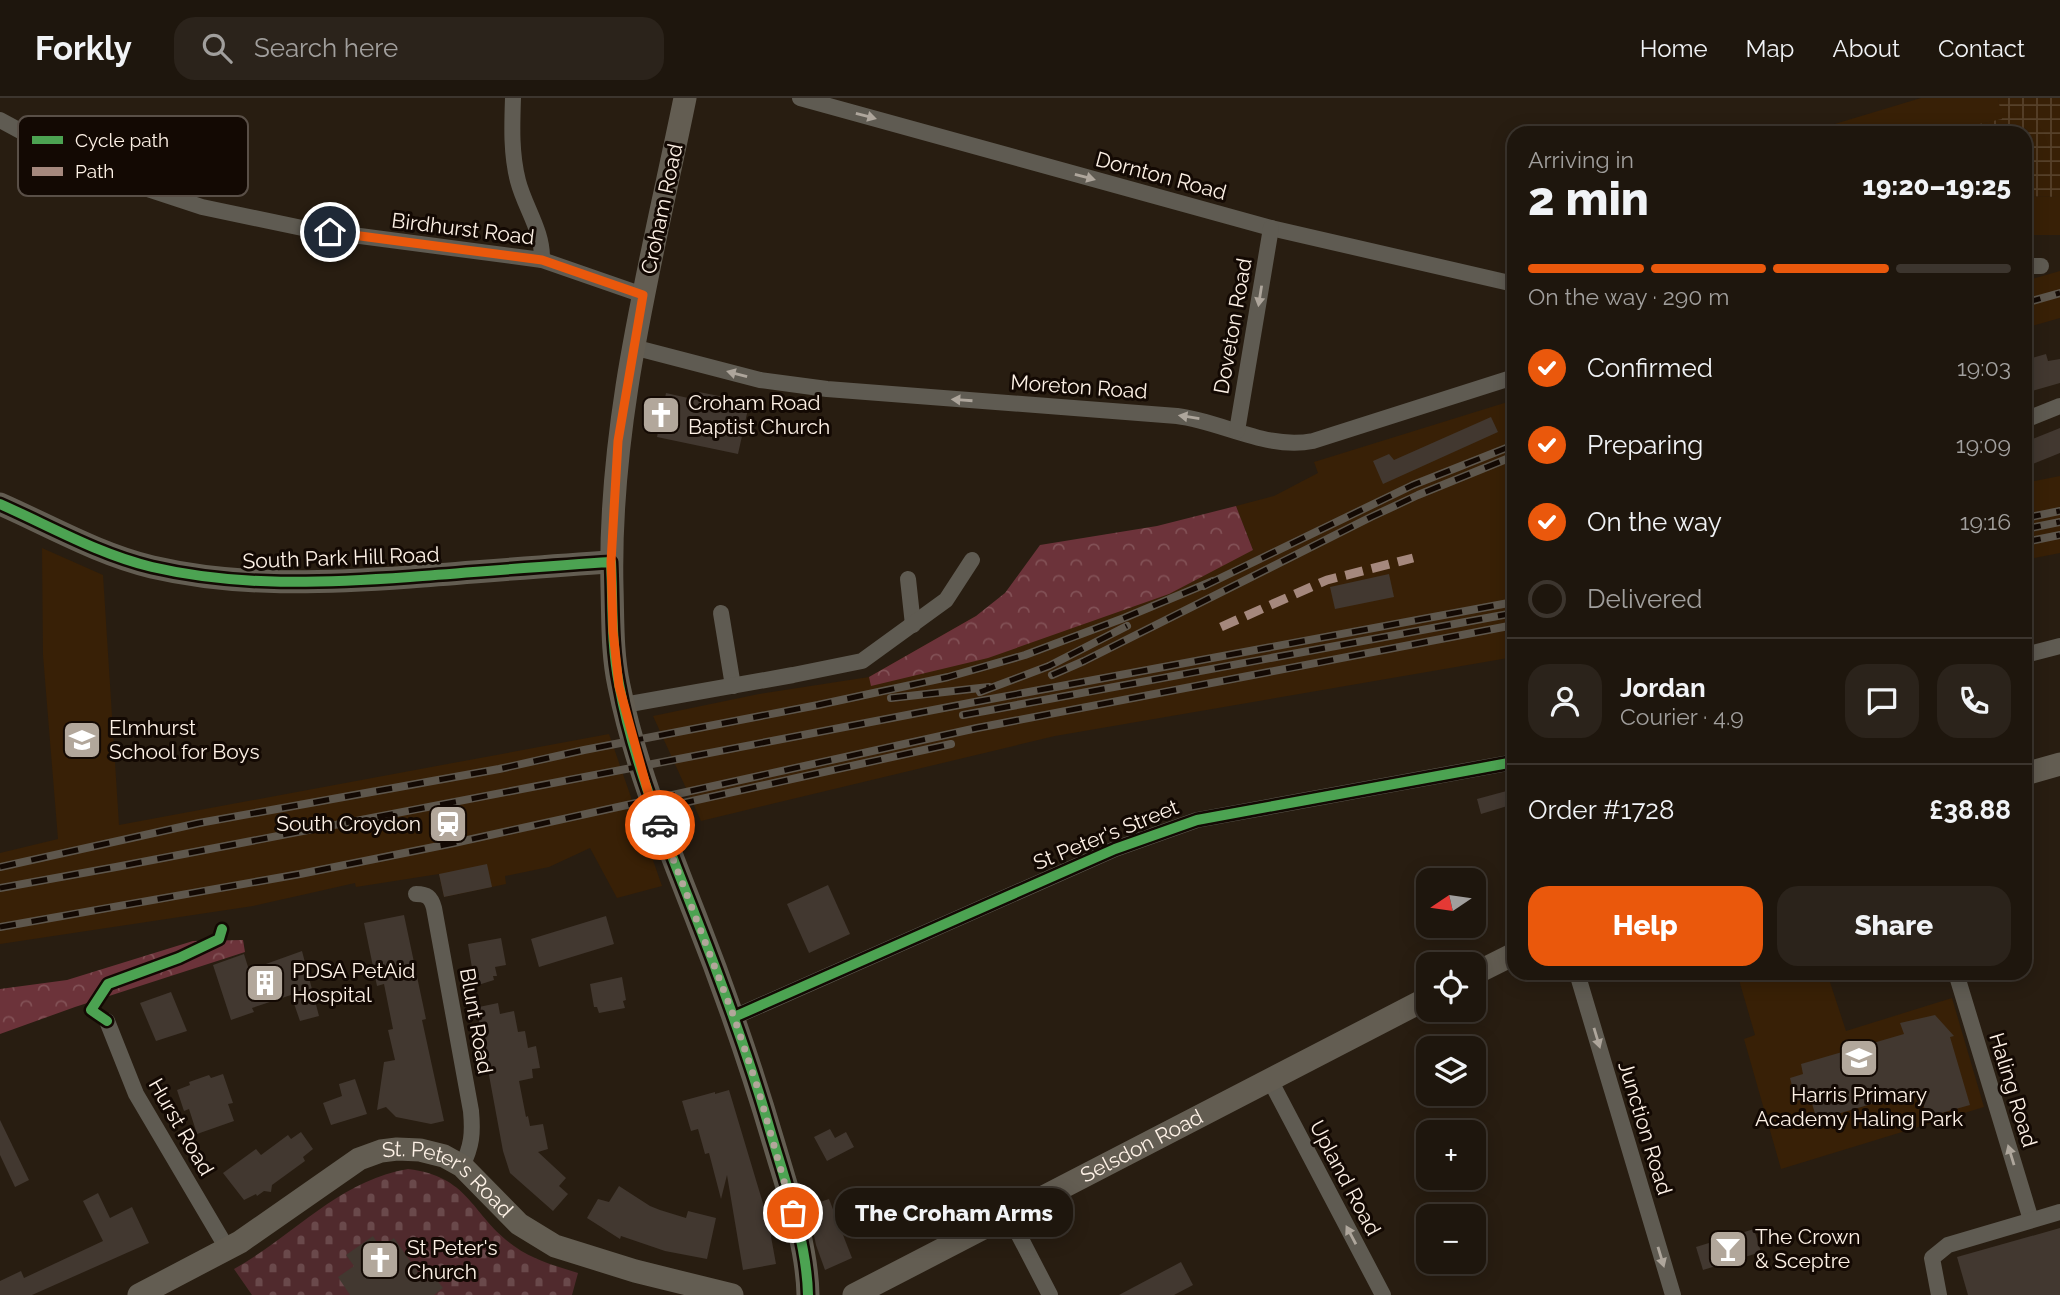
<!DOCTYPE html>
<meta charset="utf-8">
<style>
body{margin:0;font-family:Raleway,sans-serif;background:#2b231b;color:#f1f3f6;height:100vh;display:flex;flex-direction:column;font-size:26px;white-space:nowrap}
*{box-sizing:border-box;margin:0}
p{font-size:23px;color:#a19f9d}
.icon{flex:none;width:38px;height:38px;fill:none;stroke:currentColor;stroke-width:2;stroke-linecap:round;stroke-linejoin:round}
.map{position:relative;flex:1;overflow:hidden}
.drawer{position:absolute;left:1507px;top:28px;width:525px;height:854px;display:flex;flex-direction:column;background:#1e160d;border-radius:21px;box-shadow:0 4px 18px #0003,0 0 0 2px #3c352e}
.drawer>*{flex:none}
.needle{width:46px;rotate:257deg}
.controls{position:absolute;left:1416px;top:770px;display:grid;gap:14px}
.controls a{display:grid;place-items:center;width:70px;height:70px;border-radius:14px;background:#1e160d;box-shadow:0 4px 18px #0003,0 0 0 2px #3c352e;font-size:35px}
.pin{position:absolute;display:grid;place-items:center;width:60px;height:60px;color:#fff;margin:-30px;border:4px solid #fff;border-radius:50%;box-shadow:0 2px 7px #0007}
.courier{position:absolute;display:grid;place-items:center;width:70px;height:70px;margin:-35px;border:5px solid #ea580c;border-radius:50%;background:#fff;color:#222;box-shadow:0 2px 9px #0007}
.bubble{position:absolute;height:49px;border-radius:21px;background:#1e160d;box-shadow:0 4px 18px #0003,0 0 0 2px #3c352e;font-size:23px;font-weight:800;line-height:49px;text-align:center}
.headline em{font-style:normal;font-weight:800}
.headline div{display:flex;flex-direction:column-reverse}
.headline{display:flex;align-items:center;justify-content:space-between;height:119px;padding:0 21px}
h1{font-size:46px;font-weight:800;line-height:52px}
.bar{display:grid;grid-template-columns:repeat(4,1fr);gap:10px 7px;align-content:center;height:84px;padding:0 21px}
.bar i{height:9px;border-radius:5px;background:#3c352e}
.bar .current{background:#ea580c}
.bar p{grid-column:span 4}
.line{display:flex;align-items:center;gap:18px;padding:0 21px;border-top:2px solid #3c352e}
.line div{flex:1}
.round{display:grid;place-items:center;flex:none;width:74px;height:74px;border-radius:21px;background:#2b231b}
ol{padding:0 21px;list-style:none}
li{display:flex;align-items:center;gap:21px;height:77px}
li p{margin-inline-start:auto}
li .icon{padding:7px;border-radius:50%;background:#ea580c;color:#fff;stroke-width:4}
li:last-child{color:#a19f9d}
li i{width:38px;height:38px;border:4px solid #3c352e;border-radius:50%}
.cta{display:flex;gap:14px;margin-top:auto;padding:14px 21px}
.cta a{flex:1;height:80px;border-radius:21px;background:#ea580c;color:#fff;font-size:28px;font-weight:800;line-height:80px;text-align:center}
.cta a+a{background:#2b231b;color:#f1f3f6}
header{display:flex;align-items:center;gap:42px;box-sizing:border-box;height:98px;padding:0 35px;background:#1e160d;border-bottom:2px solid #3c352e}
header strong{font-size:33px}
nav{display:flex;gap:38px;margin-inline-start:auto;font-size:24px}
.search{width:490px;height:63px;background:#2b231b;display:flex;align-items:center;gap:18px;box-sizing:border-box;padding:0 24px;border-radius:21px;color:#a19f9d;font-size:26px}
.map>svg:first-child{display:block}
.built{fill:#382006}
.industrial{fill:url(#industrial-grid)}
.forest{fill:url(#forest-crowns)}
.cemetery{fill:url(#cemetery-stones)}
.building{fill:#423830}
.lines{fill:none;stroke-linecap:round;stroke-linejoin:round}
.street{stroke:#5f5b52;stroke-width:16}
.secondary{stroke:#635d52;stroke-width:23}
.rail-casing{stroke:#5e574d;stroke-width:8}
.rail{stroke:#130903;stroke-width:5;stroke-dasharray:16;stroke-linecap:butt}
.quiet{stroke:#a5887d;stroke-width:9;stroke-dasharray:18 9;stroke-linecap:butt}
.cycleway-casing{stroke:#130903;stroke-width:15}
.cycleway{stroke:#4ca352;stroke-width:10}
.oneway{fill:#aea69c}
.done{stroke:#b2a79b;stroke-width:7;stroke-dasharray:0 12.6}
.route{stroke:#ea580c;stroke-width:9}
.labels{text-anchor:middle;stroke-width:6;stroke-linejoin:round;paint-order:stroke}
.street-label{font-size:21px;fill:#fdf1e6;stroke:#130903}
.poi-label{font-size:21px;fill:#fdf1e6;stroke:#130903;text-anchor:start}
.key{fill:#130903;stroke:#594f47;stroke-width:2}
.key-label{font-size:19px;fill:#fdf1e6}
</style>
<header>
<strong>Forkly</strong>
<div class="search"><svg class="icon" aria-label="search" viewBox="0 0 24 24"><circle cx="10" cy="10" r="6"/><path d="M15 15l6 6"/></svg>Search here</div>
<nav><a>Home</a><a>Map</a><a>About</a><a>Contact</a></nav>
</header>
<div class="map">
<svg width="2060" height="1197" viewBox="0 0 2060 1197">
<defs>
<pattern id="industrial-grid" width="8" height="8" patternUnits="userSpaceOnUse" patternTransform="scale(1.75)"><rect width="8" height="8" fill="#382006"/><path d="M0 4h8M4 0v8" fill="none" stroke="#56412a"/></pattern>
<pattern id="forest-crowns" width="20" height="18" patternUnits="userSpaceOnUse" patternTransform="scale(1.75)"><rect width="20" height="18" fill="#6c333a"/><path d="M2 6a3 3 0 1 1 6 0M12 15a3 3 0 1 1 6 0" fill="none" stroke="#825156"/></pattern>
<pattern id="cemetery-stones" width="16" height="16" patternUnits="userSpaceOnUse" patternTransform="scale(1.75)"><rect width="16" height="16" fill="#502a2d"/><path d="M2 7V4a2 2 0 0 1 4 0v3zM10 15v-3a2 2 0 0 1 4 0v3z" fill="#6a494b"/></pattern>
</defs>
<rect width="100%" height="100%" fill="#281d11"/>
<g class="built">
<polygon points="1921,0 1998,0 2003,21 1938,35 1805,35"/>
<polygon points="2025,98 2060,99 2060,137 2025,137"/>
<polygon points="2060,173 2060,220 2025,230 2025,183"/>
<polygon points="1514,302 1514,559 1055,638 701,723 653,618 759,596 869,579 976,518 1253,452 1236,408 1274,398 1318,375 1314,364"/>
<polygon points="2060,378 2060,455 2025,462 2025,385"/>
<polygon points="42,450 103,477 119,727 609,636 662,788 617,800 590,750 549,769 505,778 506,786 444,799 439,776 356,789 355,785 253,808 0,846 0,755 58,741 43,557"/>
<polygon points="1737,875 1827,875 1846,933 1952,900 1984,1009 1781,1071 1744,941 1755,937"/>
</g>
<polygon class="industrial" points="1998,0 2060,0 2060,99 2025,98 2025,35 1938,35 2002,21"/>
<g class="forest">
<polygon points="1236,408 1253,452 1169,496 988,560 871,588 869,579 976,518 1005,495 1040,447 1157,428"/>
<polygon points="243,842 245,854 75,909 0,936 0,891 67,882 193,843"/>
</g>
<path class="cemetery" d="M408 1071C471 1079 470 1116 514 1148 533 1162 556 1168 578 1175L572 1197H252L234 1171C293 1138 340 1082 408 1071Z"/>
<g class="building">
<polygon points="2046,256 2048,263 2060,261 2060,285 2025,295 2025,262"/>
<polygon points="699,294 739,302 738,309 748,311 738,356 657,339 666,295 697,302"/>
<polygon points="1491,319 1498,334 1383,386 1373,363 1389,356 1394,362"/>
<polygon points="2060,330 2060,355 2025,369 2025,344"/>
<polygon points="1389,476 1394,499 1335,511 1330,489"/>
<polygon points="1514,691 1514,706 1481,716 1477,701"/>
<polygon points="487,766 492,789 444,799 439,776"/>
<polygon points="828,787 850,836 809,855 787,806"/>
<polygon points="404,817 426,921 422,922 444,1023 431,1026 396,1019 386,1009 377,1012 384,964 395,962 388,932 393,931 384,886 377,888 364,825"/>
<polygon points="606,818 614,846 539,869 531,841"/>
<polygon points="501,840 506,867 495,869 497,878 493,878 494,882 475,888 468,846"/>
<polygon points="302,853 319,918 300,923 291,897 252,910 254,914 231,922 213,867 244,856 249,872"/>
<polygon points="622,879 626,902 623,903 625,910 599,915 597,909 594,909 590,886"/>
<polygon points="171,894 187,933 156,943 140,905"/>
<polygon points="498,905 500,916 514,913 518,934 525,933 528,950 536,948 540,970 532,971 533,980 519,983 526,1019 528,1018 530,1028 543,1026 548,1051 538,1054 566,1080 559,1088 568,1096 553,1113 510,1075 503,1053 477,912 479,911 479,909"/>
<polygon points="1935,917 1954,938 1950,939 1970,1007 1927,1019 1919,992 1817,1022 1810,999 1796,1003 1790,980 1803,976 1801,966 1904,936 1900,925"/>
<polygon points="223,976 233,1005 228,1006 234,1023 197,1036 189,1011 184,1013 177,992 190,987 189,984 209,977 211,980"/>
<polygon points="355,981 367,1016 331,1027 323,1005 342,998 339,986"/>
<polygon points="729,992 768,1122 776,1166 743,1172 727,1077 721,1101 709,1055 705,1056 698,1031 691,1033 682,1003 715,994 715,996"/>
<polygon points="0,1022 29,1082 15,1089 0,1057"/>
<polygon points="830,1031 835,1040 846,1034 854,1049 827,1063 814,1039"/>
<polygon points="301,1034 313,1051 303,1059 305,1063 272,1087 271,1094 264,1093 257,1098 256,1096 244,1102 223,1075 256,1051 261,1057 288,1037 291,1041"/>
<polygon points="619,1088 650,1108 660,1112 686,1120 688,1113 716,1120 707,1161 665,1153 621,1138 620,1141 587,1120 598,1101 609,1104"/>
<polygon points="98,1095 110,1120 132,1109 149,1145 32,1197 0,1197 0,1183 21,1173 24,1180 103,1143 83,1103"/>
<polygon points="829,1101 852,1160 825,1172 816,1147 808,1108"/>
<polygon points="902,1103 915,1127 887,1141 876,1117"/>
<polygon points="2060,1130 2060,1197 1968,1197 1957,1159"/>
<polygon points="1754,1131 1761,1154 1703,1172 1696,1149"/>
<polygon points="373,1138 380,1149 394,1140 425,1184 434,1178 443,1190 434,1197 350,1197 338,1179 354,1168 346,1157"/>
<polygon points="1181,1164 1193,1187 1174,1197 1119,1197"/>
</g>
<g class="lines">
<g class="street">
<path d="M513 0C512 28 511 56 518 83 525 110 543 133 542 162"/>
<polyline points="800,0 1271,130 1514,186"/>
<polyline points="0,22 76,63 114,80 202,109 307,131 542,162 643,197"/>
<polyline points="2025,168 2041,168"/>
<path d="M633 249 760 282 827 291 1177 318C1224 324 1266 352 1313 343L1514 279"/>
<polyline points="2025,322 2060,308"/>
<polyline points="1237,333 1271,130"/>
<polyline points="908,481 913,527"/>
<polyline points="721,515 733,588"/>
<polyline points="2025,557 2060,548"/>
<polyline points="624,607 793,577 862,563 946,502 972,462"/>
<path d="M416 796C427 796 431 799 434 810L471 1013C473 1035 472 1048 462 1068"/>
<polyline points="1577,875 1673,1197"/>
<polyline points="1956,875 2031,1122"/>
<polyline points="734,919 1115,751 1197,722 1514,664"/>
<polyline points="107,923 136,996 228,1152"/>
<polyline points="1270,982 1383,1197"/>
<polyline points="1008,1116 1050,1197"/>
<polyline points="1939,1197 1932,1160 1948,1147 2060,1114"/>
</g>
<g class="secondary">
<path d="M685 0C652 162 608 323 612 489 613 522 612 556 619 588 635 667 666 743 695 817 725 893 751 968 774 1046 788 1094 807 1147 808 1197"/>
<path d="M0 406C50 428 98 456 152 469 238 489 323 485 410 479 477 474 544 468 611 464"/>
<polyline points="2025,676 2060,666"/>
<polyline points="1474,876 1514,856"/>
<path id="s1" d="M139 1197 240 1144 359 1061 381 1053 397 1051 420 1052 444 1058 462 1068 519 1126 555 1148 635 1173 732 1197"/>
<path id="s2" d="M854 1197 1428 900"/>
</g>
<g class="rail-casing">
<g id="rail">
<polyline points="2025,205 2060,195"/>
<polyline points="2025,420 2060,413"/>
<polyline points="2025,431 2060,424"/>
<polyline points="2025,444 2060,437"/>
<polyline points="1204,488 1413,387 1514,347"/>
<polyline points="1052,577 1084,563 1371,419 1418,397 1514,358"/>
<polyline points="980,594 1049,568 1127,528"/>
<polyline points="891,600 989,589"/>
<polyline points="963,617 1514,515"/>
<polyline points="647,713 951,646"/>
<polyline points="0,769 199,725 499,671 584,652 818,607 948,579 1025,557 1124,520 1213,483"/>
<polyline points="0,790 116,769 980,603 1514,504"/>
<polyline points="0,829 300,776 454,745 977,630 1514,527"/>
</g>
</g>
<use href="#rail" class="rail"/>
<polyline class="quiet" points="1221,529 1327,482 1413,460"/>
<g class="cycleway-casing">
<g id="cycleway">
<path d="M0 406C50 428 98 456 152 469 238 489 323 485 410 479 477 474 544 468 611 464 613 505 611 546 619 586 633 665 666 742 695 817 723 888 749 959 770 1032 785 1083 807 1144 808 1197"/>
<polyline points="734,919 1115,751 1197,722 1514,664"/>
<polyline points="107,923 91,912 108,886 179,860 219,841 222,831"/>
</g>
</g>
<use href="#cycleway" class="cycleway"/>
</g>
<defs><path id="oneway-solid" d="M-6-.8H1V-3.2L6.5 0L1 3.2V.8H-6Z" transform="scale(1.75)"/></defs>
<g class="oneway">
<use href="#oneway-solid" transform="translate(866 18) rotate(15)"/>
<use href="#oneway-solid" transform="translate(1085 79) rotate(15)"/>
<use href="#oneway-solid" transform="translate(1260 198) rotate(99)"/>
<use href="#oneway-solid" transform="translate(737 276) rotate(-165)"/>
<use href="#oneway-solid" transform="translate(962 302) rotate(-176)"/>
<use href="#oneway-solid" transform="translate(1189 319) rotate(-171)"/>
<use href="#oneway-solid" transform="translate(1597 940) rotate(73)"/>
<use href="#oneway-solid" transform="translate(2011 1057) rotate(-107)"/>
<use href="#oneway-solid" transform="translate(1351 1137) rotate(-118)"/>
<use href="#oneway-solid" transform="translate(1661 1159) rotate(73)"/>
</g>
<g class="lines">
<polyline class="done" points="660,727 734,919 759,994 793,1115"/>
<polyline class="route" points="330,134 542,162 643,197 618,343 611,464 613,533 619,588 648,694 660,727"/>
</g>
<defs>
<g id="church-square" transform="scale(2.0125)"><rect x="-9" y="-9" width="18" height="18" rx="4" fill="#b2a79b" stroke="#130903"/><path d="M-1.2-6h2.4v3.5h3.3v2.4h-3.3V6h-2.4V-.1h-3.3v-2.4h3.3Z" fill="#fff"/></g>
<g id="school-square" transform="scale(2.0125)"><rect x="-9" y="-9" width="18" height="18" rx="4" fill="#b2a79b" stroke="#130903"/><path d="M0-5L7-2L0 1L-7-2ZM-4 1L0 2.5L4 1V4Q0 6-4 4Z" fill="#fff"/></g>
<g id="station-square" transform="scale(2.0125)"><rect x="-9" y="-9" width="18" height="18" rx="4" fill="#b2a79b" stroke="#130903"/><path d="M-3-6H3Q5-6 5-4V2Q5 4 3 4L4.5 6H3L1.5 4h-3L-3 6H-4.5L-3 4Q-5 4-5 2V-4Q-5-6-3-6ZM-3.5-4v3h7v-3ZM-3.5 1v1.5H-2V1ZM2 1v1.5H3.5V1Z" fill="#fff"/></g>
<g id="building-square" transform="scale(2.0125)"><rect x="-9" y="-9" width="18" height="18" rx="4" fill="#b2a79b" stroke="#130903"/><path d="M-4-6H4V6H1V3H-1V6H-4ZM-2.5-4.3h1.7v1.8h-1.7ZM.8-4.3h1.7v1.8H.8ZM-2.5-1h1.7V.8h-1.7ZM.8-1h1.7V.8H.8Z" fill="#fff"/></g>
<g id="bar-square" transform="scale(2.0125)"><rect x="-9" y="-9" width="18" height="18" rx="4" fill="#b2a79b" stroke="#130903"/><path d="M-6-5H6L.8 .8V4.5H3.5V6h-7V4.5H-.8V.8Z" fill="#fff"/></g>
</defs>
<g fill-rule="evenodd">
<use href="#church-square" x="661" y="317"/>
<use href="#school-square" x="82" y="642"/>
<use href="#station-square" x="448" y="726"/>
<use href="#building-square" x="265" y="885"/>
<use href="#school-square" x="1859" y="960"/>
<use href="#bar-square" x="1728" y="1151"/>
<use href="#church-square" x="380" y="1162"/>
</g>
<g class="labels">
<g class="street-label">
<text transform="translate(1161 78) rotate(15)" y="7">Dornton Road</text>
<text transform="translate(662 111) rotate(-78)" y="7">Croham Road</text>
<text transform="translate(463 131) rotate(7)" y="7">Birdhurst Road</text>
<text transform="translate(1233 228) rotate(-80)" y="7">Doveton Road</text>
<text transform="translate(1079 289) rotate(4)" y="7">Moreton Road</text>
<text transform="translate(341 460) rotate(-2)" y="7">South Park Hill Road</text>
<text transform="translate(1106 737) rotate(-22)" y="7">St Peter's Street</text>
<text transform="translate(476 923) rotate(80)" y="7">Blunt Road</text>
<text transform="translate(2013 992) rotate(73)" y="7">Haling Road</text>
<text transform="translate(181 1029) rotate(60)" y="7">Hurst Road</text>
<text transform="translate(1645 1030) rotate(73)" y="7">Junction Road</text>
<text dy="7" stroke="none"><textPath href="#s2" startOffset="324">Selsdon Road</textPath></text>
<text transform="translate(1345 1080) rotate(62)" y="7">Upland Road</text>
<text dy="7" stroke="none"><textPath href="#s1" startOffset="359">St. Peter's Road</textPath></text>
</g>
<g class="poi-label">
<text x="688" y="312">Croham Road<tspan x="688" dy="24">Baptist Church</tspan></text>
<text x="109" y="637">Elmhurst<tspan x="109" dy="24">School for Boys</tspan></text>
<text x="421" y="733" text-anchor="end">South Croydon</text>
<text x="292" y="880">PDSA PetAid<tspan x="292" dy="24">Hospital</tspan></text>
<text x="1859" y="1004" text-anchor="middle">Harris Primary<tspan x="1859" dy="24">Academy Haling Park</tspan></text>
<text x="1755" y="1146">The Crown<tspan x="1755" dy="24">&amp; Sceptre</tspan></text>
<text x="407" y="1157">St Peter's<tspan x="407" dy="24">Church</tspan></text>
</g>
</g>
<rect x="18" y="18" width="230" height="80" rx="10" class="key"/>
<rect x="32" y="38" width="31" height="8" fill="#4ca352"/>
<rect x="32" y="69" width="31" height="9" fill="#a5887d"/>
<g class="key-label">
<text x="75" y="49">Cycle path</text>
<text x="75" y="80">Path</text>
</g>
</svg>
<div class="controls">
<a><svg class="needle" viewBox="-14 -14 28 28"><path d="M0-13l5 13h-10z" fill="#e53935"/><path d="M0 13l5-13h-10z" fill="#a19f9d"/></svg></a>
<a><svg class="icon" aria-label="locate" viewBox="0 0 24 24"><circle cx="12" cy="12" r="6"/><path d="M12 2v4M12 18v4M2 12h4M18 12h4"/></svg></a>
<a><svg class="icon" aria-label="layers" viewBox="0 0 24 24"><path d="M12 4l9 5-9 5-9-5zM3 14l9 5 9-5"/></svg></a>
<a>+</a>
<a>−</a>
</div>
<div class="pin" style="left:793px;top:1115px;background:#ea580c"><svg class="icon" aria-label="bag" viewBox="0 0 24 24"><path d="M5 8h14l-1 12H6zM9 8a3 3 0 0 1 6 0"/></svg></div>
<div class="pin" style="left:330px;top:134px;background:#1f2937"><svg class="icon" aria-label="home" viewBox="0 0 24 24"><path d="M3 11l9-7 9 7M6 9v11h12V9"/></svg></div>
<div class="courier" style="left:660px;top:727px"><svg class="icon" aria-label="car" viewBox="0 0 24 24"><path d="M5 17H2v-5l4-1 3-4h7l3 4 3 1v5h-3M9 17h6M6 11h13"/><circle cx="7" cy="17" r="2"/><circle cx="17" cy="17" r="2"/></svg></div>
<div class="bubble" style="left:835px;top:1090px;width:238px">The Croham Arms</div>
<section class="drawer">
<div class="headline"><div><h1>2 min</h1><p>Arriving in</p></div><em>19:20–19:25</em></div>
<div class="bar"><i class="current"></i><i class="current"></i><i class="current"></i><i></i><p>On the way · 290 m</p></div>
<ol>
<li><svg class="icon" aria-label="check" viewBox="0 0 24 24"><path d="M5 12l5 5 9-10"/></svg>Confirmed<p>19:03</p></li>
<li><svg class="icon" aria-label="check" viewBox="0 0 24 24"><path d="M5 12l5 5 9-10"/></svg>Preparing<p>19:09</p></li>
<li><svg class="icon" aria-label="check" viewBox="0 0 24 24"><path d="M5 12l5 5 9-10"/></svg>On the way<p>19:16</p></li>
<li><i></i>Delivered</li>
</ol>
<div class="line" style="height:126px"><a class="round"><svg class="icon" aria-label="person" viewBox="0 0 24 24"><circle cx="12" cy="8" r="4"/><path d="M4 21q1-7 8-7t8 7"/></svg></a><div><b>Jordan</b><p>Courier · 4.9</p></div><a class="round"><svg class="icon" aria-label="chat" viewBox="0 0 24 24"><path d="M4 5h16v11H9l-5 4z"/></svg></a><a class="round"><svg class="icon" aria-label="phone" viewBox="0 0 24 24"><path d="M5 4h4l2 5-3 2q2 4 5 5l2-3 5 2v4C11 20 4 13 5 4z"/></svg></a></div>
<div class="line" style="height:91px"><div>Order #1728</div><b>£38.88</b></div>
<div class="cta"><a>Help</a><a>Share</a></div>
</section>
</div>
